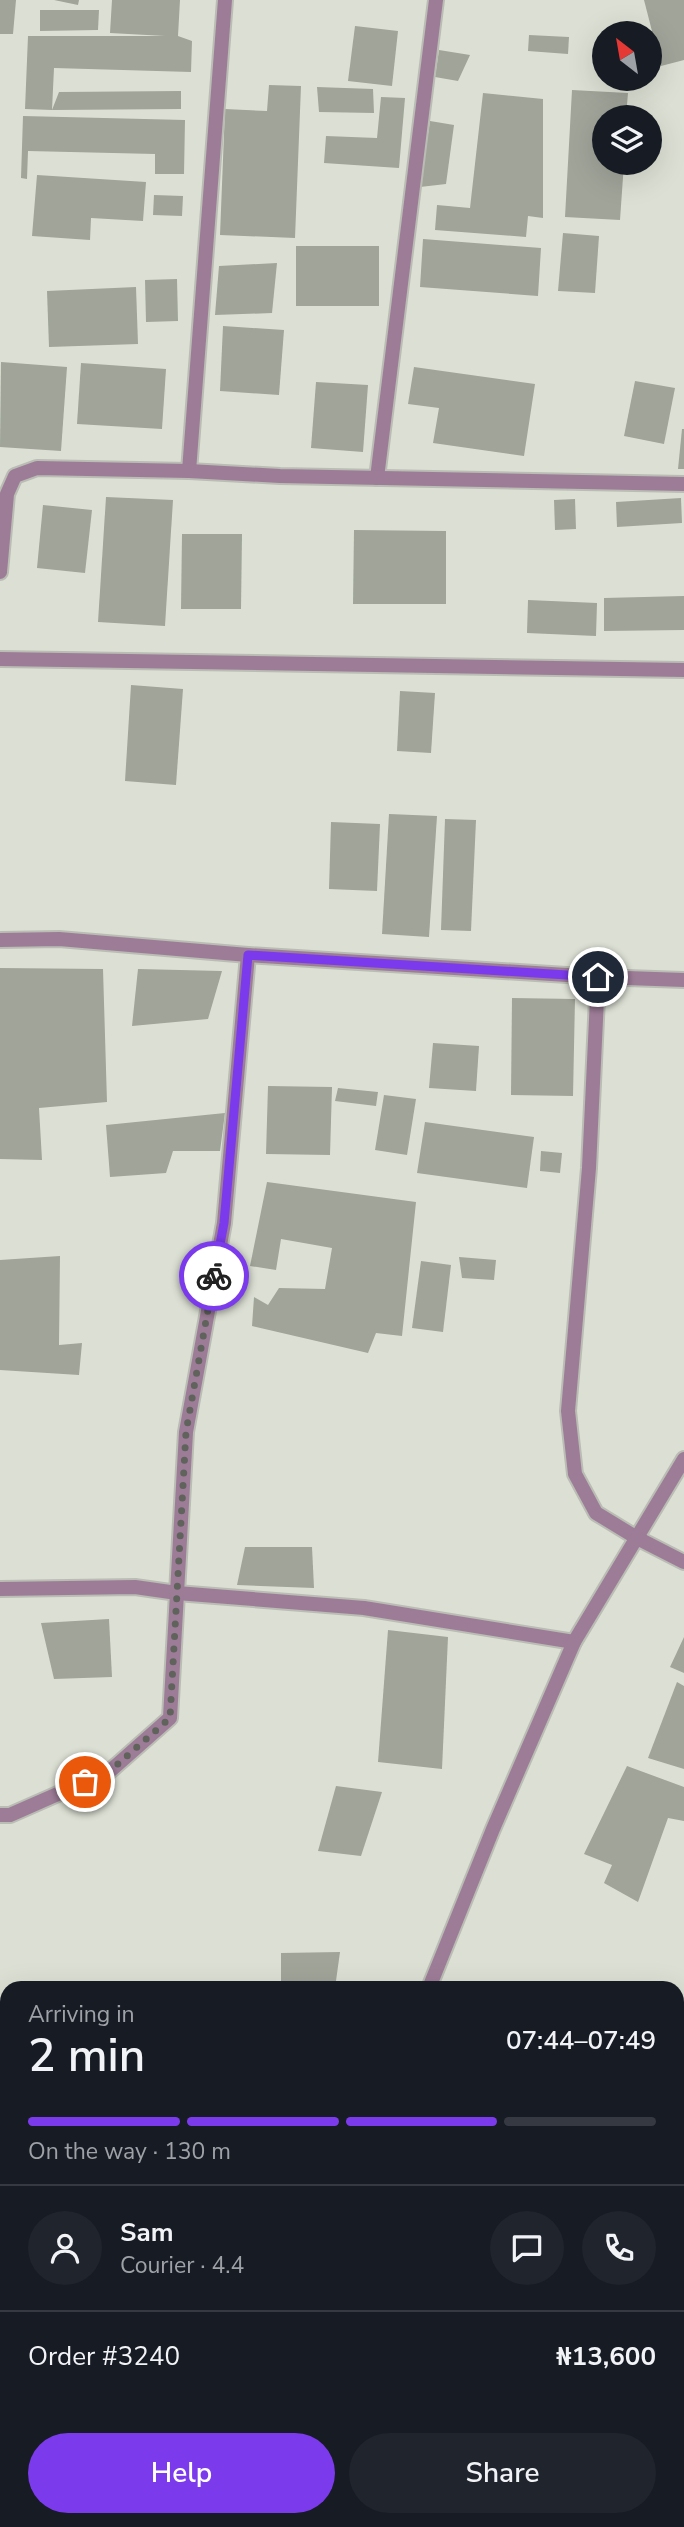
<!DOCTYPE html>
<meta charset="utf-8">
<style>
body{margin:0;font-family:"Nunito Sans",sans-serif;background:#20242c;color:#f1f3f6;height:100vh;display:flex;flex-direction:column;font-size:26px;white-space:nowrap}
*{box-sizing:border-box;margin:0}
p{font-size:23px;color:#9ea1a6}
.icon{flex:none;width:38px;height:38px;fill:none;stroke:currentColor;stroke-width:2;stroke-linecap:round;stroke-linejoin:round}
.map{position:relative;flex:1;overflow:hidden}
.details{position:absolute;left:0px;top:1981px;width:684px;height:546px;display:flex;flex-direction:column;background:#171b24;border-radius:21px 21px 0 0;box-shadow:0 7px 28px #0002}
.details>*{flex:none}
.needle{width:46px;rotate:329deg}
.controls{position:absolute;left:592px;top:21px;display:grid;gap:14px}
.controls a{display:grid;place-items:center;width:70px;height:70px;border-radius:50%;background:#171b24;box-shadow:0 7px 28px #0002;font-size:35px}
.pin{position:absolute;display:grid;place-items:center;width:60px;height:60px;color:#fff;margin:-30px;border:4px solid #fff;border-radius:50%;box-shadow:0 2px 7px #0007}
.courier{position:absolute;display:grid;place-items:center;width:70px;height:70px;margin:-35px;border:5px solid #7c3aed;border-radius:50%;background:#fff;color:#222;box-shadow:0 2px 9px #0007}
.summary em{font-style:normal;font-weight:600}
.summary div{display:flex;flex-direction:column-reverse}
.summary{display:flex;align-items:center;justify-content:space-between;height:119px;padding:0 28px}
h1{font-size:46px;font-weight:600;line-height:52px}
.bar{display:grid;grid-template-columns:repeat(4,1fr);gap:10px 7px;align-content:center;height:84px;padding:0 28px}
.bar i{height:9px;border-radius:5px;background:#363941}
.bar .selected{background:#7c3aed}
.bar p{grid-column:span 4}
.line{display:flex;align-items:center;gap:18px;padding:0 28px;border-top:2px solid #363941}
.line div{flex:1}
.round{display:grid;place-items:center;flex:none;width:74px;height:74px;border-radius:37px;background:#20242c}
.action{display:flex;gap:14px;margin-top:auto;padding:14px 28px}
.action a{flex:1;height:80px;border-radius:42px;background:#7c3aed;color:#fff;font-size:28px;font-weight:600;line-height:80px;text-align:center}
.action a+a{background:#20242c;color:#f1f3f6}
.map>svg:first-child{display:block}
.building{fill:#a0a499}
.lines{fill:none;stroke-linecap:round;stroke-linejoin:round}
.street-casing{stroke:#babdb3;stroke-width:18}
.path{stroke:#8e9088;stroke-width:4.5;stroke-dasharray:2 5;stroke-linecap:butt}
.street{stroke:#9d7c98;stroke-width:14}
.done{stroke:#60635c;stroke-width:7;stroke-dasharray:0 12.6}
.route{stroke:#7c3aed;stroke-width:9}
</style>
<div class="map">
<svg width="684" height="2527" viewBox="0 0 684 2527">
<rect width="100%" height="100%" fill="#dce0d4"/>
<g class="building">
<polygon points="0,0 16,0 13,34 0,34"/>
<polygon points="54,0 79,0 78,5"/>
<polygon points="112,0 180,0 178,36 192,41 191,72 54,68 52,110 59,92 181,91 181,109 52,110 25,109 28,36 165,36 110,33"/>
<polygon points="644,0 684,0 684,60 661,66"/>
<polygon points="40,10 99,10 98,30 40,31"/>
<polygon points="355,26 398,31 392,86 348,81"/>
<polygon points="529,35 569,37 568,54 528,51"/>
<polygon points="439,50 470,55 458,81 435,77"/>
<polygon points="269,85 301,86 295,238 220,235 225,109 267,111"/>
<polygon points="317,87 373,89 374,113 319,112"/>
<polygon points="572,90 628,93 626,117 604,117 604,163 624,163 620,220 565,217"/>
<polygon points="483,93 543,99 543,218 528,216 526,237 435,230 437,205 470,208"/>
<polygon points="381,97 405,98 399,168 324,163 326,136 377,138"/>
<polygon points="23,116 185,120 184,174 155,174 155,154 28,151 27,179 21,178"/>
<polygon points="430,121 454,125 446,184 420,187"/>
<polygon points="37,175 146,182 143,221 91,218 90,240 32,236"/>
<polygon points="154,195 183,196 182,216 153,215"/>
<polygon points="563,233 599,236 595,293 558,291"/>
<polygon points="423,239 541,248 538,296 420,287"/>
<rect x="296" y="246" width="83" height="60"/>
<polygon points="277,263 272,313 215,315 219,266"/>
<polygon points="177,279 178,321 146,322 145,280"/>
<polygon points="136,287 138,344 49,347 47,291"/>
<polygon points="223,326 284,330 279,395 220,391"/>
<polygon points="1,362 67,367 61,451 0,447"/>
<polygon points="81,363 166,369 162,429 77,424"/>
<polygon points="414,367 535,384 524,456 433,443 439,408 408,404"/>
<polygon points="635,381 675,388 664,444 624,436"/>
<polygon points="316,382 368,385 363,452 311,448"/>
<polygon points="682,429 684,429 684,469 678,469"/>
<polygon points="106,497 173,500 165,626 98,622"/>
<polygon points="681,498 682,523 617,527 616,502"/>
<polygon points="575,499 576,529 555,530 554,500"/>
<polygon points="43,505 92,510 85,573 37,568"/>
<polygon points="354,530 446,531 446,604 353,604"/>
<polygon points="182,534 242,534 241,609 181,609"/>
<polygon points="684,596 684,630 604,631 604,598"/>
<polygon points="528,600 597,603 596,636 527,633"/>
<polygon points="131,685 183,689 176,785 125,781"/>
<polygon points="400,691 435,693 431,753 397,751"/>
<polygon points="389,814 437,816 429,937 382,934"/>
<polygon points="445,819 476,820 471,931 441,930"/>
<polygon points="331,822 380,824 377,891 329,889"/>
<polygon points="0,968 103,969 107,1102 39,1108 42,1160 0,1159"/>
<polygon points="138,969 222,971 208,1019 132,1026"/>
<polygon points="512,998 575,999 573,1096 511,1095"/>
<polygon points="433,1043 479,1046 476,1091 429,1088"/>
<polygon points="268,1086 332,1087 330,1155 266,1154"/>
<polygon points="338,1088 378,1092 376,1106 335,1101"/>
<polygon points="384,1095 416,1099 407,1155 375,1150"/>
<polygon points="225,1113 220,1151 173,1151 166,1173 110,1177 106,1125"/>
<polygon points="425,1122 534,1137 527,1188 417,1173"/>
<polygon points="541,1151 562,1153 560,1173 540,1171"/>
<polygon points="267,1182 416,1202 402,1336 376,1333 368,1353 252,1326 254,1297 268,1305 279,1288 325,1289 332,1248 281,1239 276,1270 250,1266"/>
<polygon points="60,1256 59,1345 82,1343 79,1375 0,1370 0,1260"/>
<polygon points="459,1257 496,1260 494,1280 462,1278"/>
<polygon points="421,1261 451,1265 443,1332 412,1328"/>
<polygon points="245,1547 312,1547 314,1588 237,1585"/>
<polygon points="109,1619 112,1677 54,1679 41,1623"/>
<polygon points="388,1630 448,1637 442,1769 378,1762"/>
<polygon points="684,1637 684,1673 670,1667"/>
<polygon points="677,1682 684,1686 684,1769 648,1758"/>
<polygon points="627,1766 684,1787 684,1821 668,1818 638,1902 604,1883 612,1865 584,1854"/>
<polygon points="336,1786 382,1792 361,1856 318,1851"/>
<polygon points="340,1952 335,1988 281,1988 281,1953"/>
<polygon points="496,1982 513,1988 494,1988"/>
<polygon points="684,2110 684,2162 677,2166 677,2114"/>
<polygon points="0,2490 7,2492 7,2520 62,2520 60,2527 0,2527"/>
<polygon points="178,2520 240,2520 239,2527 178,2527"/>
</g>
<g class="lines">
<g class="street-casing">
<g id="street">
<polyline points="189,471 225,0"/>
<polyline points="377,478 436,0"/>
<polyline points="0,572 7,494 15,476 37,468 189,471 280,476 684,484"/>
<polyline points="0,659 684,670"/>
<polyline points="0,940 59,939 248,955 598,977 684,980"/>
<polyline points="598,977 589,1168 568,1411 575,1474 596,1513 637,1538 684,1562"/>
<polyline points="0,1589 135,1587 177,1593 364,1608 574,1642"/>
<polyline points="0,1815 10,1815 110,1771 170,1718 186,1432 224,1223 248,955"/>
<polyline points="429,1988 493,1829 574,1642 684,1459"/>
<polyline points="0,2125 7,2122"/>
<polyline points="287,2527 289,2520"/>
</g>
</g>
<polyline class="path" points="677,2280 684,2278"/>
<use href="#street" class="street"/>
</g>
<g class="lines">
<polyline class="done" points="85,1782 110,1771 170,1718 186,1432 214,1276"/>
<polyline class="route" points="214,1276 224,1223 248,955 598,977"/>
</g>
</svg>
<div class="controls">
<a><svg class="needle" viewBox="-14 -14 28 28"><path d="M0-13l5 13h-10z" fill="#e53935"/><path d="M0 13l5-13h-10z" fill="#9ea1a6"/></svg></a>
<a><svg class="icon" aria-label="layers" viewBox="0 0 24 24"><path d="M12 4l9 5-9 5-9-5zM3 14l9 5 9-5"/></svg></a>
</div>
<div class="pin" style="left:85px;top:1782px;background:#ea580c"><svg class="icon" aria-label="bag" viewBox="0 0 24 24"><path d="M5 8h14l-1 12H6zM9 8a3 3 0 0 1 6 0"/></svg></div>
<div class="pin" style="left:598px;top:977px;background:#1f2937"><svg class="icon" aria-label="home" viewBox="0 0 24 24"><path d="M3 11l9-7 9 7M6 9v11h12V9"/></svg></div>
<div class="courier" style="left:214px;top:1276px"><svg class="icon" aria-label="bike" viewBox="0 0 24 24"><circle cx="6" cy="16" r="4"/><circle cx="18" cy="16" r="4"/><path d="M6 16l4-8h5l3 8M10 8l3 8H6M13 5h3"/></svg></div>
<section class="details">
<div class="summary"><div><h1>2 min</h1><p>Arriving in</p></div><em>07:44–07:49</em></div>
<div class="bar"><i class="selected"></i><i class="selected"></i><i class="selected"></i><i></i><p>On the way · 130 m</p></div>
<div class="line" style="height:126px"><a class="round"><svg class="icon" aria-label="person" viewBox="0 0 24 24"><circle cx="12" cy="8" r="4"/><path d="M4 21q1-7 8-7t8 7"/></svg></a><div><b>Sam</b><p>Courier · 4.4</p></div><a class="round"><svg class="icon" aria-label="chat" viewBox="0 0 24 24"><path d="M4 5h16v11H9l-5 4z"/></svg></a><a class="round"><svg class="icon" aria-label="phone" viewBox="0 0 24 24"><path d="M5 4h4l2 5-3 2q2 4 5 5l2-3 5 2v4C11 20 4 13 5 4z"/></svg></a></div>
<div class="line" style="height:91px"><div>Order #3240</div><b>₦13,600</b></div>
<div class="action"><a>Help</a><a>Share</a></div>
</section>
</div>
